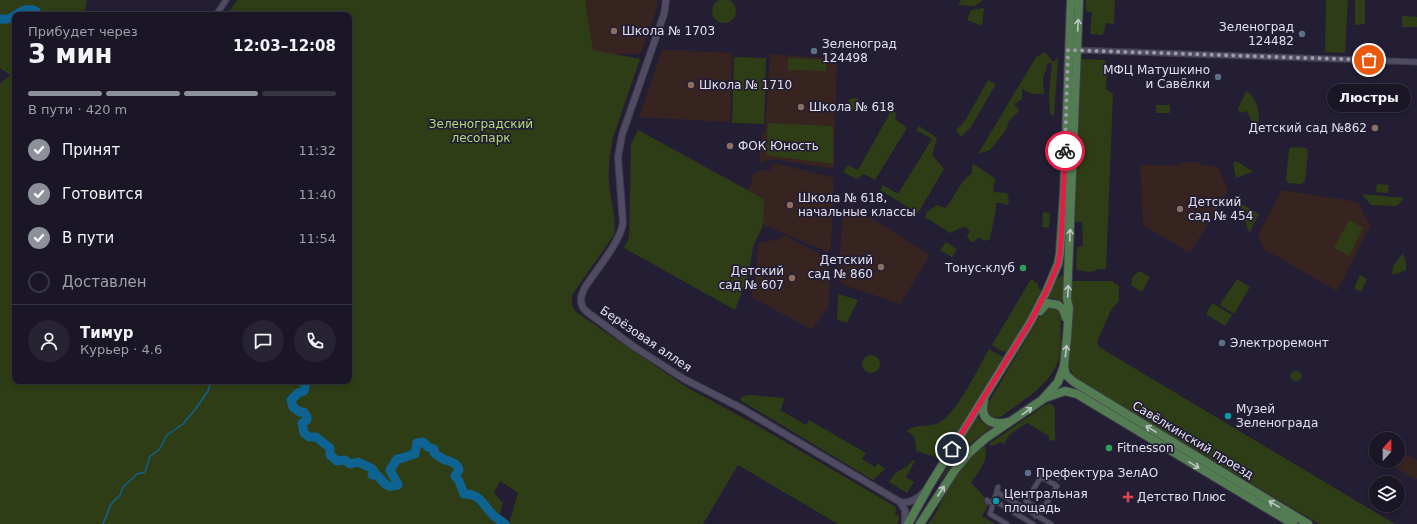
<!DOCTYPE html>
<html lang="ru">
<meta charset="utf-8">
<style>
body{margin:0;font-family:"DejaVu Sans",sans-serif;background:#272332;color:#f1f3f6;height:100vh;display:flex;flex-direction:column;font-size:15px;white-space:nowrap}
*{box-sizing:border-box;margin:0}
p{font-size:13px;color:#9f9fa7}
.icon{flex:none;width:22px;height:22px;fill:none;stroke:currentColor;stroke-width:2;stroke-linecap:round;stroke-linejoin:round}
.map{position:relative;flex:1;overflow:hidden}
.sheet{position:absolute;left:12px;top:12px;width:340px;height:372px;display:flex;flex-direction:column;background:#1a1626;border-radius:8px;box-shadow:0 2px 6px #0003,0 0 0 1px #383543}
.sheet>*{flex:none}
.needle{width:26px;rotate:21deg}
.tools{position:absolute;left:1369px;top:432px;display:grid;gap:8px}
.tools a{display:grid;place-items:center;width:36px;height:36px;border-radius:50%;background:#1a1626;box-shadow:0 2px 6px #0003,0 0 0 1px #383543;font-size:20px}
.pin{position:absolute;display:grid;place-items:center;width:34px;height:34px;color:#fff;margin:-17px;border:2px solid #fff;border-radius:50%;box-shadow:0 1px 4px #0007}
.courier{position:absolute;display:grid;place-items:center;width:40px;height:40px;margin:-20px;border:3px solid #e11d48;border-radius:50%;background:#fff;color:#222;box-shadow:0 1px 5px #0007}
.bubble{position:absolute;height:28px;border-radius:14px;background:#1a1626;box-shadow:0 2px 6px #0003,0 0 0 1px #383543;font-size:13px;font-weight:700;line-height:28px;text-align:center}
.summary em{font-style:normal;font-weight:700}
.summary div{display:flex;flex-direction:column-reverse}
.summary{display:flex;align-items:center;justify-content:space-between;height:68px;padding:0 16px}
h1{font-size:26px;font-weight:700;line-height:30px}
.bar{display:grid;grid-template-columns:repeat(4,1fr);gap:6px 4px;align-content:center;height:48px;padding:0 16px}
.bar i{height:5px;border-radius:3px;background:#383543}
.bar .selected{background:#8c9099}
.bar p{grid-column:span 4}
.line{display:flex;align-items:center;gap:10px;padding:0 16px;border-top:1px solid #383543}
.line div{flex:1}
.round{display:grid;place-items:center;flex:none;width:42px;height:42px;border-radius:21px;background:#272332}
ol{padding:0 16px;list-style:none}
li{display:flex;align-items:center;gap:12px;height:44px}
li p{margin-inline-start:auto}
li .icon{padding:4px;border-radius:50%;background:#8c9099;color:#fff;stroke-width:4}
li:last-child{color:#9f9fa7}
li i{width:22px;height:22px;border:2px solid #383543;border-radius:50%}
.map>svg:first-child{display:block}
.education{fill:#372421}
.green{fill:#2e3d15}
.lines{fill:none;stroke-linecap:round;stroke-linejoin:round}
.stream{stroke:#0e6393;stroke-width:1.5}
.river{stroke:#0e6393;stroke-width:9}
.pedestrian-tunnel{stroke:#403b4f;stroke-width:4;stroke-dasharray:4 2;stroke-linecap:butt}
.pedestrian-casing{stroke:#403c4d;stroke-width:6}
.minor-casing{stroke:#403c4d;stroke-width:7}
.tertiary-casing{stroke:#403c4d;stroke-width:8}
.primary-casing{stroke:#403c4d;stroke-width:10}
.pedestrian{stroke:#4f4b63;stroke-width:4}
.minor{stroke:#4f4b63;stroke-width:5}
.tertiary{stroke:#4f4b63;stroke-width:6}
.primary{stroke:#537c52;stroke-width:8}
.oneway{stroke:#bec6c6}
.done{stroke:#9e9bac;stroke-width:4;stroke-dasharray:0 7.2}
.route{stroke:#e11d48;stroke-width:5}
.education-dot{fill:#8d6e63;stroke:#231e33;stroke-width:1.5}
.service-dot{fill:#5c6f8a;stroke:#231e33;stroke-width:1.5}
.leisure-dot{fill:#2e9e5b;stroke:#231e33;stroke-width:1.5}
.culture-dot{fill:#0f9aa8;stroke:#231e33;stroke-width:1.5}
.health-dot{fill:#e0444e;stroke:#231e33;stroke-width:1.5}
.labels{text-anchor:middle;stroke-width:3.5;stroke-linejoin:round;paint-order:stroke}
.poi-label{font-size:12px;fill:#e1dfed;stroke:#231e33;text-anchor:start}
.park-label{font-size:12px;fill:#b3db76;stroke:#231e33}
.street-label{font-size:12px;fill:#e1dfed;stroke:#231e33}
</style>
<div class="map">
<svg width="1417" height="524" viewBox="0 0 1417 524">
<rect width="100%" height="100%" fill="#231e33"/>
<g class="education">
<polygon points="572,0 657,0 657,8 641,53 593,56"/>
<polygon points="662,50 732,53 730,122 639,117"/>
<polygon points="770,54 837,59 834,169 774,159 759,163 762,133 765,133"/>
<polygon points="1181,162 1200,163 1200,164 1218,167 1228,191 1190,253 1143,225 1140,165 1180,165"/>
<polygon points="774,163 834,178 831,249 828,252 750,219 747,196 753,175 757,171 771,171 771,166"/>
<polygon points="1282,190 1358,202 1370,226 1337,291 1264,249 1258,235"/>
<polygon points="852,206 930,255 900,304 847,286 838,279 843,209"/>
<polygon points="784,235 830,259 829,305 812,330 752,297 759,243 779,239"/>
<polygon points="1407,454 1417,460 1417,478 1416,480 1384,461 1398,461 1398,457 1403,460"/>
</g>
<g class="green">
<circle cx="724" cy="11" r="12"/>
<path d="M0 0H87L85 10 87 15H15V381H349V15H227L237 0H585L593 50 640 59 613 138C610 152 608 168 609 182 610 199 617 217 614 235L572 295V306L576 312 688 388 760 427 896 507 895 514 899 516V521L897 524H838L738 465 703 524H509L518 493 500 481 494 493 503 503 497 524H0V84L10 75 0 68Z"/>
<polygon points="961,0 983,0 975,6 958,5"/>
<polygon points="1086,0 1115,0 1114,24 1106,23 1103,35 1090,34 1092,13 1086,11"/>
<polygon points="1326,0 1348,0 1345,53 1325,52"/>
<polygon points="1355,0 1365,0 1365,24 1355,25"/>
<polygon points="984,8 982,26 967,20 971,10"/>
<polygon points="1402,16 1417,17 1417,27 1402,27"/>
<polygon points="1045,52 1053,62 1058,58 1054,117 1050,113 1049,94 1052,63 1048,63 1043,78 1044,94 1032,94 1022,89 1022,99 1014,104 1019,111 1009,121 1006,130 990,150 978,154 1036,57"/>
<polygon points="734,57 766,58 764,124 732,123"/>
<polygon points="788,58 826,60 826,71 788,70"/>
<polygon points="1081,59 1105,60 1107,70 1106,89 1113,94 1106,269 1099,269 1091,272 1076,270 1077,247 1083,246 1082,222 1075,222"/>
<polygon points="988,80 996,84 971,127 961,137 956,130 965,121"/>
<path d="M1246 91C1256 96 1260 112 1259 123L1251 120 1247 111 1240 113 1238 109Z"/>
<polygon points="858,98 860,108 850,110 849,99"/>
<polygon points="878,102 896,113 895,119 907,128 875,180 864,174 857,179 843,172 848,165 858,170 890,113 876,105"/>
<rect x="1156" y="105" width="14" height="8"/>
<polygon points="768,123 833,126 833,164 766,155"/>
<polygon points="919,126 937,138 932,155 944,169 918,213 880,190 883,185 898,194 932,139 916,130"/>
<polygon points="638,130 764,199 763,225 753,247 749,274 735,310 624,248 629,237 631,144"/>
<polygon points="1292,147 1306,148 1308,151 1305,181 1301,184 1288,183 1286,179 1289,149"/>
<polygon points="1236,161 1252,171 1252,172 1236,178 1233,163"/>
<path d="M974 164 993 177 996 181 993 186 994 192 1007 193 1009 200 1008 205 1001 203H996V209L990 239 984 241 981 238H977L974 242 970 241 967 236 970 231 967 228 963 227 950 233 925 217 927 212 937 205 945 208 948 205C954 197 963 177 972 174V167Z"/>
<polygon points="1377,184 1389,185 1388,193 1376,192"/>
<polygon points="1362,194 1404,198 1397,206 1371,205"/>
<polygon points="1240,203 1259,214 1249,233"/>
<polygon points="1043,212 1050,213 1049,228 1042,227"/>
<polygon points="1349,220 1363,228 1349,256 1334,248"/>
<polygon points="946,242 957,249 952,257 940,250"/>
<polygon points="1403,253 1406,263 1406,270 1392,275 1393,266"/>
<polygon points="1140,271 1150,277 1142,292 1131,285 1133,276"/>
<polygon points="1360,275 1367,279 1361,292 1354,288"/>
<polygon points="1061,276 1064,276 1063,302 1053,298 1048,298 1055,280"/>
<polygon points="1031,279 1038,284 1039,289 1042,291 1041,296 1007,352 1001,351 992,345"/>
<polygon points="1237,279 1250,287 1234,314 1220,305"/>
<polygon points="1071,281 1112,281 1119,286 1119,301 1111,310 1097,342 1099,347 1395,524 1319,524 1075,378 1069,367 1073,308 1071,302"/>
<polygon points="838,294 858,300 847,323 837,319"/>
<polygon points="1212,303 1232,315 1225,326 1206,314"/>
<path d="M1050 306 1059 309 1061 313C1060 327 1062 343 1059 357 1053 384 1023 400 1002 416 995 419 991 417 986 411V407L1044 309Z"/>
<path d="M989 349 1003 357 954 439 948 446H946L938 459 930 454 929 456 919 451 917 453 914 436 907 431C916 422 931 429 942 421 960 407 977 370 989 349Z"/>
<circle cx="871" cy="364" r="9"/>
<circle cx="1296" cy="376" r="5.5"/>
<polygon points="752,395 784,398 783,404 780,410 806,425 809,420 866,453 862,459 875,467 878,463 885,469 873,480 740,400 743,396"/>
<polygon points="1049,403 1053,405 1055,409 1055,441 1049,440 1049,436 1027,423 1009,435 1004,444 1001,442 991,446 989,444 1045,405"/>
<path d="M977 416C981 422 984 425 991 427L963 450 938 484Z"/>
<path d="M984 445C991 458 978 472 971 483L981 493 989 504 982 516 995 524H928C938 512 943 497 951 483 960 468 971 456 984 445Z"/>
<polygon points="913,460 915,461 906,477 914,482 907,493 889,482 895,473 906,467"/>
</g>
<g class="lines">
<polyline class="stream" points="103,524 111,504 120,495 123,487 137,474 145,472 150,456 159,450 167,435 183,424 197,407 208,391 211,381"/>
<g class="river">
<path d="M0 19C4 19 7 20 10 18 19 14 25 6 36 11L35 15"/>
<path d="M305 381V387L304 391 298 393 291 400 293 407 300 412H304L307 417V420L302 423 304 433 309 437H316L330 448V455L337 461 345 460 350 464 358 462 371 468 374 471 372 475H377C385 483 385 489 398 485 396 479 392 475 390 470L397 459C404 459 408 455 415 454L417 443 423 442 428 447 434 449V453C437 455 440 457 443 459 450 462 457 462 459 470L455 476 459 481 464 494C481 493 484 507 494 516 498 519 501 521 505 524"/>
</g>
<g class="pedestrian-tunnel">
<polyline points="1054,485 1061,474"/>
<polyline points="1034,519 1040,509"/>
</g>
<g class="pedestrian-casing">
<g id="pedestrian">
<polygon points="1041,477 1057,486 1042,511 1026,501"/>
<polyline points="998,487 990,514 1007,524"/>
<polyline points="997,492 1051,524"/>
<polyline points="987,500 988,502 995,501 1033,524"/>
</g>
</g>
<g class="minor-casing">
<g id="minor">
<polyline points="216,15 226,0"/>
<polyline points="1076,50 1417,62"/>
</g>
</g>
<g class="tertiary-casing">
<g id="tertiary">
<path d="M666 0 664 14 622 135 618 157 623 223C620 243 595 271 584 289L581 297V302L583 308 587 312 633 346 684 379 741 408 900 502C909 504 916 500 923 493"/>
<polyline points="900,502 905,510 905,524"/>
</g>
</g>
<g class="primary-casing">
<g id="primary">
<polyline points="1040,311 1047,303 1058,305 1063,309 1066,318"/>
<polyline points="1064,366 1066,375 1074,382 1308,524"/>
<polyline points="1045,398 1065,391 1077,394 1293,524"/>
<path d="M984 401C979 420 992 426 1009 422"/>
<polyline points="908,524 928,488 1031,321 1047,290 1058,264 1060,253 1064,193 1071,0"/>
<polyline points="920,524 955,470 969,453 986,438 1042,400 1058,382 1064,366 1067,337 1069,308 1067,299 1079,0"/>
</g>
</g>
<use href="#pedestrian" class="pedestrian"/>
<use href="#minor" class="minor"/>
<use href="#tertiary" class="tertiary"/>
<use href="#primary" class="primary"/>
</g>
<defs><path id="oneway-shaft" d="M-6 0H5M1.5-3L5.5 0L1.5 3" fill="none" stroke-width="1.6" stroke-linecap="round" stroke-linejoin="round"/></defs>
<g class="oneway">
<use href="#oneway-shaft" transform="translate(1078 25) rotate(-87)"/>
<use href="#oneway-shaft" transform="translate(1070 235) rotate(-88)"/>
<use href="#oneway-shaft" transform="translate(1068 291) rotate(-87)"/>
<use href="#oneway-shaft" transform="translate(1066 351) rotate(-83)"/>
<use href="#oneway-shaft" transform="translate(1027 411) rotate(-36)"/>
<use href="#oneway-shaft" transform="translate(1151 429) rotate(-149)"/>
<use href="#oneway-shaft" transform="translate(1194 465) rotate(31)"/>
<use href="#oneway-shaft" transform="translate(941 491) rotate(-57)"/>
<use href="#oneway-shaft" transform="translate(1274 504) rotate(-149)"/>
</g>
<g class="lines">
<polyline class="done" points="1065,151 1068,50 1369,60"/>
<polyline class="route" points="952,449 1031,321 1047,290 1058,264 1060,253 1062,225 1065,151"/>
</g>
<g class="education-dot">
<circle cx="614" cy="31" r="4"/>
<circle cx="691" cy="85" r="4"/>
<circle cx="801" cy="107" r="4"/>
<circle cx="1375" cy="128" r="4"/>
<circle cx="730" cy="146" r="4"/>
<circle cx="790" cy="205" r="4"/>
<circle cx="1180" cy="209" r="4"/>
<circle cx="881" cy="267" r="4"/>
<circle cx="792" cy="278" r="4"/>
</g>
<g class="service-dot">
<circle cx="1302" cy="34" r="4"/>
<circle cx="814" cy="51" r="4"/>
<circle cx="1218" cy="77" r="4"/>
<circle cx="1222" cy="343" r="4"/>
<circle cx="1028" cy="473" r="4"/>
</g>
<g class="leisure-dot">
<circle cx="1023" cy="268" r="4"/>
<circle cx="1109" cy="448" r="4"/>
</g>
<g class="culture-dot">
<circle cx="1228" cy="416" r="4"/>
<circle cx="996" cy="501" r="4"/>
</g>
<path class="health-dot" d="M1126 491h4v4h4v4h-4v4h-4v-4h-4v-4h4z"/>
<g class="labels">
<g class="poi-label">
<text x="1294" y="31" text-anchor="end">Зеленоград<tspan x="1294" dy="14">124482</tspan></text>
<text x="622" y="35">Школа № 1703</text>
<text x="822" y="48">Зеленоград<tspan x="822" dy="14">124498</tspan></text>
<text x="1210" y="74" text-anchor="end">МФЦ Матушкино<tspan x="1210" dy="14">и Савёлки</tspan></text>
<text x="699" y="89">Школа № 1710</text>
<text x="809" y="111">Школа № 618</text>
<text x="1367" y="132" text-anchor="end">Детский сад №862</text>
<text x="738" y="150">ФОК Юность</text>
<text x="798" y="202">Школа № 618,<tspan x="798" dy="14">начальные классы</tspan></text>
<text x="1188" y="206">Детский<tspan x="1188" dy="14">сад № 454</tspan></text>
<text x="873" y="264" text-anchor="end">Детский<tspan x="873" dy="14">сад № 860</tspan></text>
<text x="1015" y="272" text-anchor="end">Тонус-клуб</text>
<text x="784" y="275" text-anchor="end">Детский<tspan x="784" dy="14">сад № 607</tspan></text>
<text x="1230" y="347">Электроремонт</text>
<text x="1236" y="413">Музей<tspan x="1236" dy="14">Зеленограда</tspan></text>
<text x="1117" y="452">Fitnesson</text>
<text x="1036" y="477">Префектура ЗелАО</text>
<text x="1004" y="498">Центральная<tspan x="1004" dy="14">площадь</tspan></text>
<text x="1137" y="501">Детство Плюс</text>
</g>
<g class="park-label">
<text x="481" y="128">Зеленоградский<tspan x="481" dy="14">лесопарк</tspan></text>
</g>
<g class="street-label">
<text transform="translate(646 339) rotate(34)" y="4">Берёзовая аллея</text>
<text transform="translate(1193 440) rotate(31)" y="4">Савёлкинский проезд</text>
</g>
</g>
</svg>
<div class="tools">
<a><svg class="needle" viewBox="-14 -14 28 28"><path d="M0-13l5 13h-10z" fill="#e53935"/><path d="M0 13l5-13h-10z" fill="#9f9fa7"/></svg></a>
<a><svg class="icon" aria-label="layers" viewBox="0 0 24 24"><path d="M12 4l9 5-9 5-9-5zM3 14l9 5 9-5"/></svg></a>
</div>
<div class="pin" style="left:1369px;top:60px;background:#ea580c"><svg class="icon" aria-label="bag" viewBox="0 0 24 24"><path d="M5 8h14l-1 12H6zM9 8a3 3 0 0 1 6 0"/></svg></div>
<div class="pin" style="left:952px;top:449px;background:#1f2937"><svg class="icon" aria-label="home" viewBox="0 0 24 24"><path d="M3 11l9-7 9 7M6 9v11h12V9"/></svg></div>
<div class="courier" style="left:1065px;top:151px"><svg class="icon" aria-label="bike" viewBox="0 0 24 24"><circle cx="6" cy="16" r="4"/><circle cx="18" cy="16" r="4"/><path d="M6 16l4-8h5l3 8M10 8l3 8H6M13 5h3"/></svg></div>
<div class="bubble" style="left:1327px;top:84px;width:84px">Люстры</div>
<section class="sheet">
<div class="summary"><div><h1>3 мин</h1><p>Прибудет через</p></div><em>12:03–12:08</em></div>
<div class="bar"><i class="selected"></i><i class="selected"></i><i class="selected"></i><i></i><p>В пути · 420 m</p></div>
<ol>
<li><svg class="icon" aria-label="check" viewBox="0 0 24 24"><path d="M5 12l5 5 9-10"/></svg>Принят<p>11:32</p></li>
<li><svg class="icon" aria-label="check" viewBox="0 0 24 24"><path d="M5 12l5 5 9-10"/></svg>Готовится<p>11:40</p></li>
<li><svg class="icon" aria-label="check" viewBox="0 0 24 24"><path d="M5 12l5 5 9-10"/></svg>В пути<p>11:54</p></li>
<li><i></i>Доставлен</li>
</ol>
<div class="line" style="height:72px"><a class="round"><svg class="icon" aria-label="person" viewBox="0 0 24 24"><circle cx="12" cy="8" r="4"/><path d="M4 21q1-7 8-7t8 7"/></svg></a><div><b>Тимур</b><p>Курьер · 4.6</p></div><a class="round"><svg class="icon" aria-label="chat" viewBox="0 0 24 24"><path d="M4 5h16v11H9l-5 4z"/></svg></a><a class="round"><svg class="icon" aria-label="phone" viewBox="0 0 24 24"><path d="M5 4h4l2 5-3 2q2 4 5 5l2-3 5 2v4C11 20 4 13 5 4z"/></svg></a></div>
</section>
</div>
